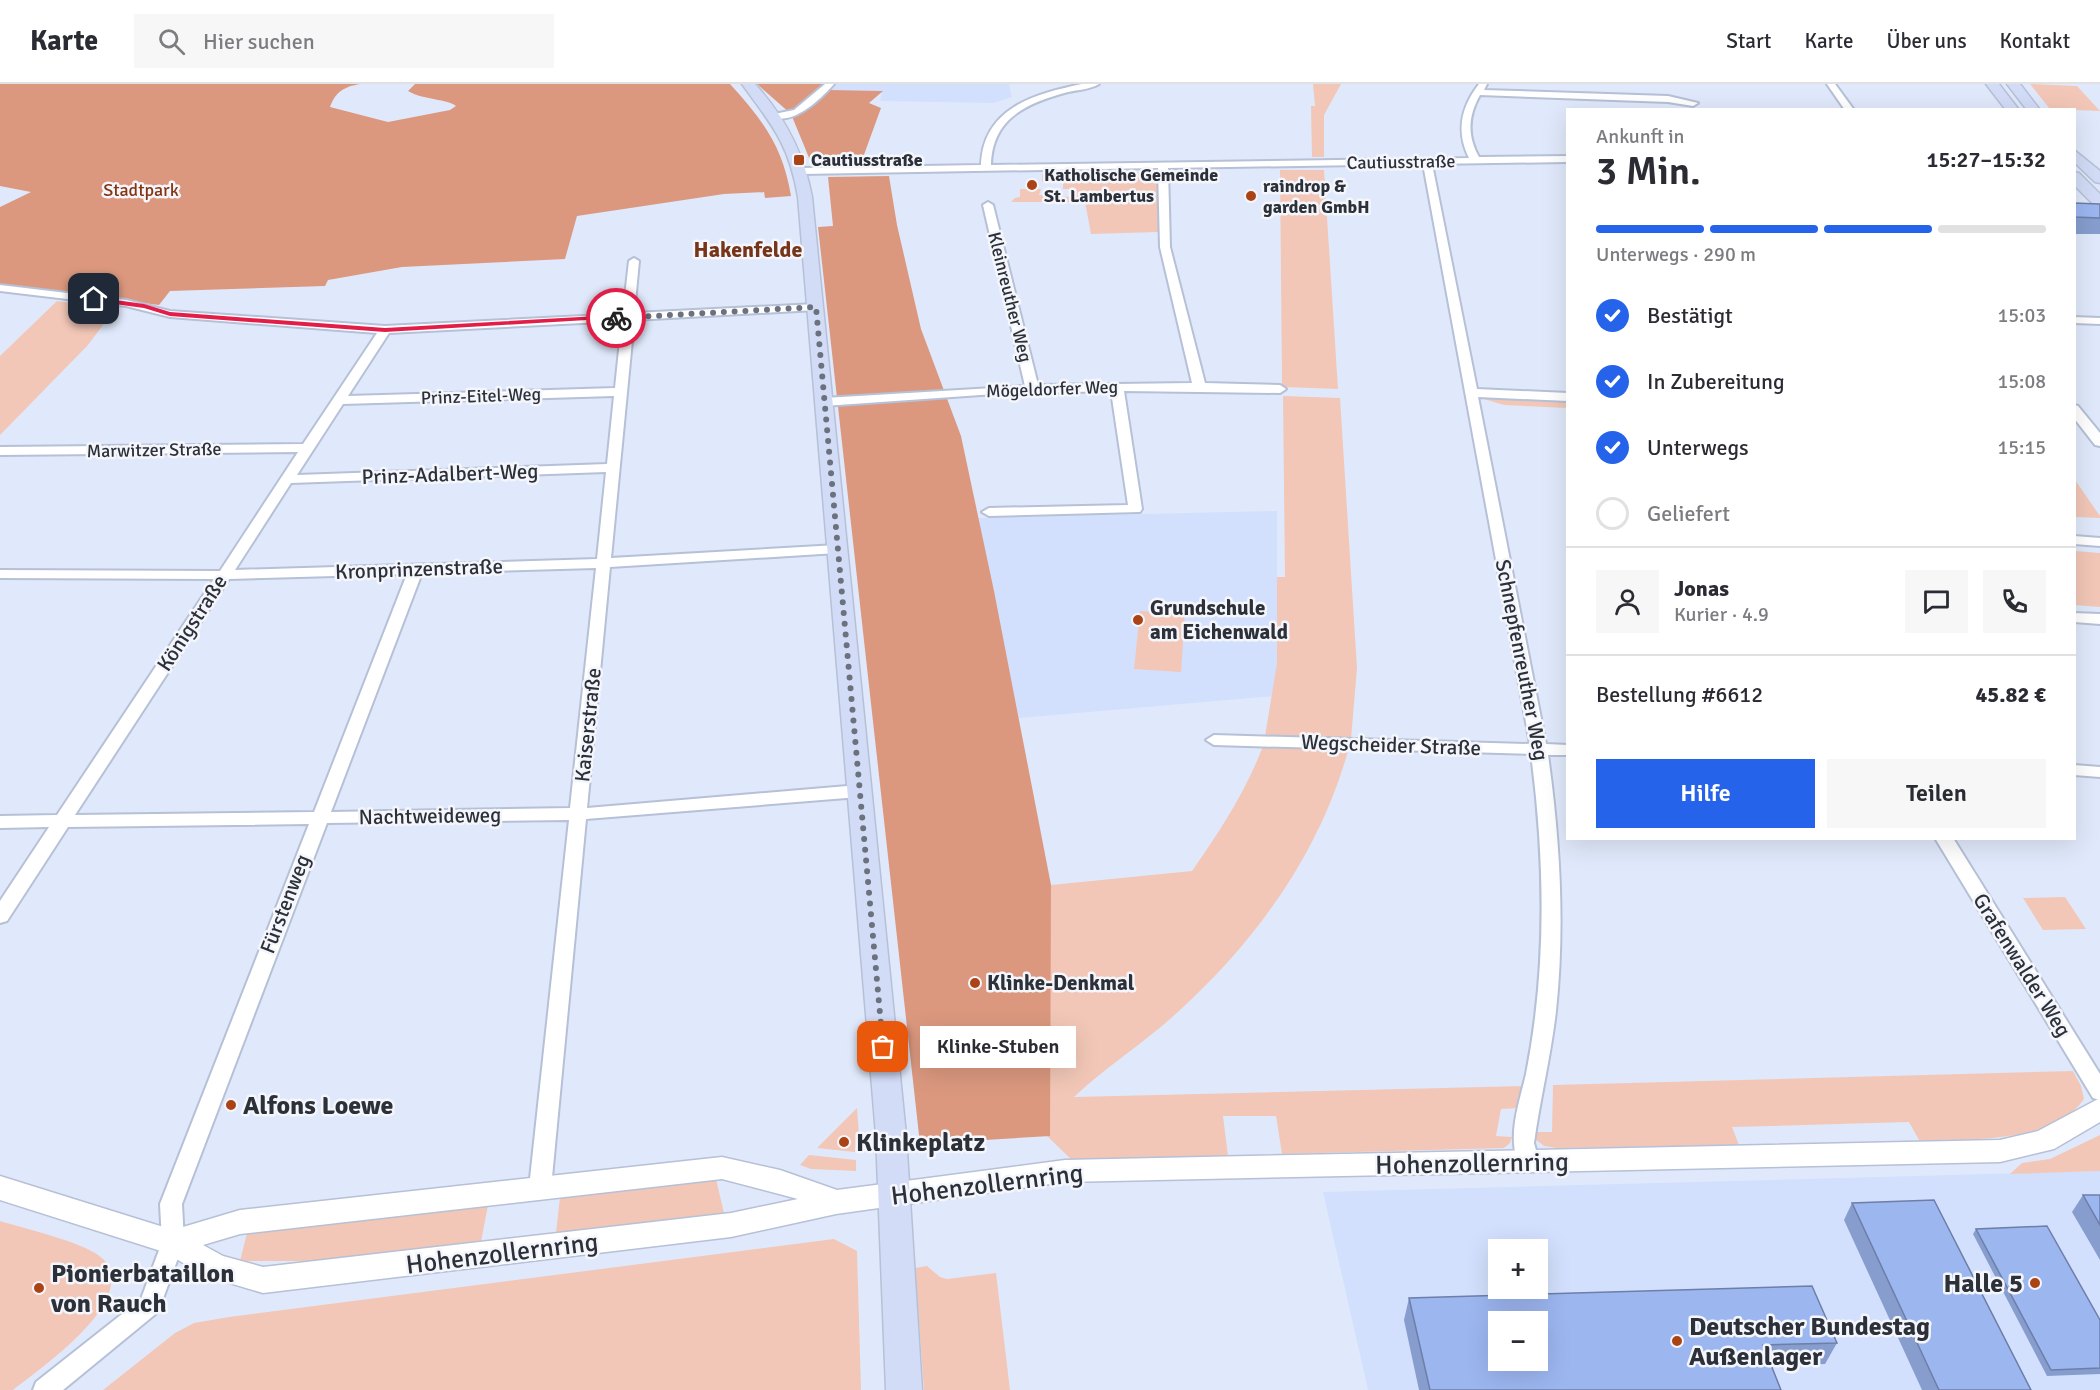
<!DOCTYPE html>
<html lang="de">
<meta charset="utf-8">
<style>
body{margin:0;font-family:Signika,sans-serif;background:#f7f7f7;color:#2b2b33;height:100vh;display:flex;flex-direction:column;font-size:22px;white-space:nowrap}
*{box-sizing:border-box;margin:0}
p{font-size:20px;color:#7c7c81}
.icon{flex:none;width:33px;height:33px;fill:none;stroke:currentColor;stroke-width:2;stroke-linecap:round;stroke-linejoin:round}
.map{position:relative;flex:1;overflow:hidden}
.details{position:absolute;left:1566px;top:24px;width:510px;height:732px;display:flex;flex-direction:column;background:#fff;border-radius:0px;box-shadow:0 6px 24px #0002}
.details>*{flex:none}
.fabs{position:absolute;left:1488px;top:1155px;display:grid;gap:12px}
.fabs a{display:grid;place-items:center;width:60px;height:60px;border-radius:0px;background:#fff;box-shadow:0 6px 24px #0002;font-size:30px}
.pin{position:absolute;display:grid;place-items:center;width:51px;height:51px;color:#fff;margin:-26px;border-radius:12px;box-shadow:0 3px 9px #0006}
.courier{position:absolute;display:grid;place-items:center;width:60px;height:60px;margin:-30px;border:4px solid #e11d48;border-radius:50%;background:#fff;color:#222;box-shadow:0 2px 8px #0007}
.bubble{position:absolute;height:42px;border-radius:0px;background:#fff;box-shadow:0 6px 24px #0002;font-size:20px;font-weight:600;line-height:42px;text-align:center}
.headline em{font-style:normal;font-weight:600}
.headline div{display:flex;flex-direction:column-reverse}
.headline{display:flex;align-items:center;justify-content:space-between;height:102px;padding:0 30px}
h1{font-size:39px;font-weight:600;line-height:45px}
.bar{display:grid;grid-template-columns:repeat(4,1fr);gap:9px 6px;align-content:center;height:72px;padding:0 30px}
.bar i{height:8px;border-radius:4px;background:#e1e1e2}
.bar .on{background:#2563eb}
.bar p{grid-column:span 4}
.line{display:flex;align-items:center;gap:15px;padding:0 30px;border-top:2px solid #e1e1e2}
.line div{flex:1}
.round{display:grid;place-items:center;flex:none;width:63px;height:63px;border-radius:0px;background:#f7f7f7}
ol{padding:0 30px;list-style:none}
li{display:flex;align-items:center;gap:18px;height:66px}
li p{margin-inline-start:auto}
li .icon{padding:6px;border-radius:50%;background:#2563eb;color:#fff;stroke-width:4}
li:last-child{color:#7c7c81}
li i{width:33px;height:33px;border:3px solid #e1e1e2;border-radius:50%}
.button{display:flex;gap:12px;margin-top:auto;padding:12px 30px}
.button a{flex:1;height:69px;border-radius:0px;background:#2563eb;color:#fff;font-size:24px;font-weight:600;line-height:69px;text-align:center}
.button a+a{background:#f7f7f7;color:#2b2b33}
header{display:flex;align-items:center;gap:36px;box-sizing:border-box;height:84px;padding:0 30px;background:#fff;border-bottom:2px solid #e1e1e2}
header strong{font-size:28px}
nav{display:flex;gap:33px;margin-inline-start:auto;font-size:21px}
.search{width:420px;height:54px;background:#f7f7f7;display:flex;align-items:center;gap:15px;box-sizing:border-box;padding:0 21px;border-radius:0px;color:#7c7c81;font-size:22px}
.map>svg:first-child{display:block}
.built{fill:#d2e0fd;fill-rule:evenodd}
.green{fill:#f2c7b7}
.forest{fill:#db987f}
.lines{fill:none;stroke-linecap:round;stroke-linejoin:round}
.minor-casing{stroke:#b6c0d6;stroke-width:4}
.tertiary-casing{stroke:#b6c0d6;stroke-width:3}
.secondary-casing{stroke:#b6c0d6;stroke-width:3}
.minor{fill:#fff;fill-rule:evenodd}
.tertiary{fill:#fff;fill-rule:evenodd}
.secondary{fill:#d2dcf6;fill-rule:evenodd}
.wall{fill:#869dce}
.building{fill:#9cb6f0;stroke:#6d7fa8;stroke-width:1.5;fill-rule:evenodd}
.route{fill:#e11d48}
.done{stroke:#6b717d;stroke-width:6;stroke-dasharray:0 10.8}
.poi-dot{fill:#aa4417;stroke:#f4f6fb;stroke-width:2}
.labels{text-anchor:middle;stroke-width:5;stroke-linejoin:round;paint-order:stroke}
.far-poi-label{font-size:18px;font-weight:bold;fill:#2c3039;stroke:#f4f6fb;text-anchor:start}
.far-street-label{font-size:18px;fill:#2c3039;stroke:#f4f6fb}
.far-park-label{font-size:18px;fill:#833411;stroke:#f4f6fb}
.street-label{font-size:21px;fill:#2c3039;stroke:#f4f6fb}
.poi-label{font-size:21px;font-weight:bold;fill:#2c3039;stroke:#f4f6fb;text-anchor:start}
.far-district-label{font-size:22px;font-weight:bold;fill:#763419;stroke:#f4f6fb}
.near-poi-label{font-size:26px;font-weight:bold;fill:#2c3039;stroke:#f4f6fb;text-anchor:start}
.near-street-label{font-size:26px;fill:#2c3039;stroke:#f4f6fb}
</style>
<header>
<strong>Karte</strong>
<div class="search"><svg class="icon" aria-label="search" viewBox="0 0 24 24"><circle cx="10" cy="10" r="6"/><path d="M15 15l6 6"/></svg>Hier suchen</div>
<nav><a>Start</a><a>Karte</a><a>Über uns</a><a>Kontakt</a></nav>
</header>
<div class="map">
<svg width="2100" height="1306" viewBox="0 0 2100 1306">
<rect width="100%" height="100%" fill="#e0e9fb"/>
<g class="built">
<polygon points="836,0 1009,0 1012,13 994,19 880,17 882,7 830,6"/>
<polygon points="1277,427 1277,579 1274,612 1019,634 978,434"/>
<path d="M2100 1087V1306H1368L1323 1108ZM1498 1166H1538V1204H1498ZM1498 1238H1538V1276H1498Z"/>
</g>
<g class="green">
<polygon points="1313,0 1341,0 1324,31 1324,73 1312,73 1311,22 1315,22"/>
<polygon points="2030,0 2077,2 2100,27 2050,25"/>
<polygon points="1280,86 1324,86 1338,305 1284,303 1282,300"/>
<polygon points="1158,88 1159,148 1091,150 1085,118 1011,118 1015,114 1020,113 1020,105 1041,105 1039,111 1071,113 1070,105 1063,105 1063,99 1042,98 1042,90"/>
<polygon points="57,217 100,223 117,222 88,261 0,351 0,272"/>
<polygon points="1283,312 1340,314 1357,584 1351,655 1265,652 1277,579 1277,493 1285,493"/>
<polygon points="1491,313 1567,316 1567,324 1504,321 1484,315"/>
<polygon points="2075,396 2100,432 2100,434 2075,433"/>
<polygon points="2075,467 2100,469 2100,523 2075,521"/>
<polygon points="1140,527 1185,530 1181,588 1134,585"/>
<path d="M1263 662 1349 663C1322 765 1258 855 1180 926 1147 957 1107 982 1074 1013L1523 1002 1519 1024 1501 1025 1496 1052 1512 1053 1510 1059 1504 1064 1282 1070 1276 1032H1223L1228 1072 1074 1078 1047 1052 1051 801 1192 787C1220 747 1246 707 1263 662Z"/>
<polygon points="2065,813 2086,845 2043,846 2023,814"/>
<path d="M2073 987 2081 1002 2084 1015C2053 1060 1967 1055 1919 1056L1909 1038 1732 1043 1739 1061 1557 1064 1544 1062 1534 1054 1536 1048H1552L1553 1001Z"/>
<polygon points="857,1024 860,1064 855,1064 855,1068 817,1064"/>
<polygon points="2100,1051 2100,1087 2010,1090 2022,1079 2050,1075"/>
<polygon points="809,1071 856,1076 856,1087 811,1085 800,1081"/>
<polygon points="716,1095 724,1129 556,1149 560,1113"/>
<polygon points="488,1121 481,1158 320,1177 240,1177 247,1149"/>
<path d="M0 1137C23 1144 88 1159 103 1175 141 1216 39 1285 13 1306H0Z"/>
<polygon points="834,1155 857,1167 861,1306 103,1306 175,1249 194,1239 229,1233"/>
<polygon points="927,1182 940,1193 947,1195 996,1189 1010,1306 924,1306 915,1184"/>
</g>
<g class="forest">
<path d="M0 0H360C344 3 336 7 330 23L388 38 450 26 456 22C448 15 423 16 408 7L415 0H730C763 36 783 63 791 112L765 114 764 108 724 110 577 132 565 175 402 183 328 196 325 202 170 207 159 221 0 201V123L31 108 0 102Z"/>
<polygon points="757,0 836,0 830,6 883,7 869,19 881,24 861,79 812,81 791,30"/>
<polygon points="889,92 897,141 921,245 961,352 994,507 1051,801 1050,1052 920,1060 818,143 833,142 828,93"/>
</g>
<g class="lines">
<g class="minor-casing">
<g id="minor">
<path d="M825 0H834C821 15 790 45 769 31L794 26Z"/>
<path d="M1082 0H1099C1091 5 1078 6 1068 8 1027 19 992 34 991 81L1469 74C1455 46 1462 22 1479 0H1487L1484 6 1668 12 1698 19 1693 22 1668 18 1480 11C1468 32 1467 52 1479 73L1568 72V78L1432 80 1477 305 1568 309V317L1478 313 1546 660 1568 661V671H1548C1560 756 1565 842 1556 927 1551 972 1540 1015 1534 1059L1539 1077 1536 1083 1528 1086 1520 1083C1506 1054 1519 1020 1526 990 1547 884 1545 777 1531 670L1214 661 1206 656 1214 651 1530 660 1423 80 1168 84 1170 163 1205 299 1280 301 1286 305 1280 309 1124 307 1142 425 1140 428 989 432 982 428 989 424 1128 421 1111 307 995 310 824 322 818 318 824 314 1025 302 983 121 988 118 993 121 1038 301 1192 299 1160 163 1158 84 802 90 797 87 802 84 981 81C983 24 1034 10 1082 0Z"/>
<polygon points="1827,0 1835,0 1854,26 1845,26"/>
<path d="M634 174 639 177 634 229 816 220 822 223 816 226 634 236 611 474 837 461 844 465 837 469 610 483 587 724 859 701 868 707 859 713 586 735 551 1104 548 1110 540 1113 532 1110 529 1104 569 736 327 739 182 1120 184 1158 158 1228 63 1306H33L36 1298 141 1215 162 1158 160 1120 309 740 68 743 7 837 0 839V817L49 743 0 744V732L57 731 214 495 0 494V486L220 487 298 368 0 371V363L303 360 377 249 170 233 126 222 0 207V201L126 216 170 227 385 242 623 230 629 177ZM622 237 615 304 348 312 389 249ZM614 312 607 380 297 391 343 320ZM606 388 597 475 235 486 291 399ZM596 484 570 724 331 728 422 489ZM407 490 314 728 75 731 229 495Z"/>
<polygon points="2074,233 2100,234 2100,240 2074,239"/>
<polygon points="2074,321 2078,322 2100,349 2100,362 2095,361 2074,334"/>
<polygon points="2074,452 2100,454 2100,462 2074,460"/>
<polygon points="2074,529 2100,530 2100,540 2074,538"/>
<polygon points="2074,681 2100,683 2100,693 2074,691"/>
<polygon points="1935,754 1953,754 2100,990 2100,1016 2093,1014"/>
</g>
</g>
<g class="tertiary-casing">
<path id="tertiary" d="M2100 1014V1038L2054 1065 2000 1078 1065 1098 836 1130 731 1153 263 1209 206 1192 164 1168 0 1116V1092L173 1146 240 1126 722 1073 780 1086 837 1106 1065 1076 2000 1056 2038 1047ZM722 1095 798 1115 731 1129 263 1183 223 1172 203 1161 240 1150Z"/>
</g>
<g class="secondary-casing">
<g id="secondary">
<path d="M742 0H755C785 33 804 69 812 113L906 1051 922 1306H886L876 1051 798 113C789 60 772 41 742 0Z"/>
<polygon points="1986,0 1999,0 2019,26 2006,26"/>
<polygon points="2007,0 2020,0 2040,26 2027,26"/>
<polygon points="2074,66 2100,87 2100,99 2095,98 2074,78"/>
<polygon points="2074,88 2079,89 2100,110 2100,123 2095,122 2074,101"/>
</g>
</g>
<use href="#minor" class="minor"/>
<use href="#tertiary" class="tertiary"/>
<use href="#secondary" class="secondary"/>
</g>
<g class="wall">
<polygon points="2074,119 2100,120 2100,150 2074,150"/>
<polygon points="2083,1111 2100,1111 2100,1176 2072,1128"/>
<polygon points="1852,1119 2031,1306 1922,1306 1844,1136"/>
<polygon points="1976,1145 2100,1236 2100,1290 2047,1292 1973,1150"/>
<polygon points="1409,1214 1837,1259 1825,1280 1772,1282 1781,1306 1419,1306 1404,1236"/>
</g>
<g class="building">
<polygon points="2074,119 2100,120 2100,134 2074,133"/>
<polygon points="2083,1111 2100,1111 2100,1141"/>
<polygon points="1934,1116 2031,1306 1939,1306 1852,1119"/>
<polygon points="2047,1142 2100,1236 2100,1284 2051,1286 1976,1145"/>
<path d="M1812 1202 1837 1259 1763 1261 1781 1306H1430L1409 1214ZM1498 1238H1538V1276H1498Z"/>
</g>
<polygon class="route" points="94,213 144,220 170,228 385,244 616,231 620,234 385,248 170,232 144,224 92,217"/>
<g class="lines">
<polyline class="done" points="616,234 816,223 883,963"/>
</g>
<g class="poi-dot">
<rect x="793" y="70" width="12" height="12" rx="3"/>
<circle cx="1032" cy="101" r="6"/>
<circle cx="1251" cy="112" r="6"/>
<circle cx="1138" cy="536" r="6"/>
<circle cx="975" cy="899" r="6"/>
<circle cx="231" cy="1021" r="6"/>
<circle cx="844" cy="1058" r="6"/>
<circle cx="2035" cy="1199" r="6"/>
<circle cx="39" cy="1204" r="6"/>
<circle cx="1677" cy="1257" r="6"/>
</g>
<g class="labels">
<g class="far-poi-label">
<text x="811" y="82">Cautiusstraße</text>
<text x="1044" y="97">Katholische Gemeinde<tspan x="1044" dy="21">St. Lambertus</tspan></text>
<text x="1263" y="108">raindrop &amp;<tspan x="1263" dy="21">garden GmbH</tspan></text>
</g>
<g class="far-street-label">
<text transform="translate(1401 78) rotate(-1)" y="6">Cautiusstraße</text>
<text transform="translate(1010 213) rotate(76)" y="6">Kleinreuther Weg</text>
<text transform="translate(1052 305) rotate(-2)" y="6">Mögeldorfer Weg</text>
<text transform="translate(481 312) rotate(-2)" y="6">Prinz-Eitel-Weg</text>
<text transform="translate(154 366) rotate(-1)" y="6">Marwitzer Straße</text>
</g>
<g class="far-park-label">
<text x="141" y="112">Stadtpark</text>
</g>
<g class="street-label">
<text transform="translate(450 390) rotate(-2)" y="7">Prinz-Adalbert-Weg</text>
<text transform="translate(419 485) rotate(-2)" y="7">Kronprinzenstraße</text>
<text transform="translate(192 539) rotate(-57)" y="7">Königstraße</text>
<text transform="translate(1522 576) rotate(79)" y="7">Schnepfenreuther Weg</text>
<text transform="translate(588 641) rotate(-84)" y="7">Kaiserstraße</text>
<text transform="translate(1391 661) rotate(2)" y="7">Wegscheider Straße</text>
<text transform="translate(430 732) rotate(-1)" y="7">Nachtweideweg</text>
<text transform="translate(285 820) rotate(-69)" y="7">Fürstenweg</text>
<text transform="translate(2022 881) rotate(58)" y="7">Grafenwalder Weg</text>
</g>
<g class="poi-label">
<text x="1150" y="531">Grundschule<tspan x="1150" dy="24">am Eichenwald</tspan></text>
<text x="987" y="906">Klinke-Denkmal</text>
</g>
<g class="far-district-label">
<text x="748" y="173">Hakenfelde</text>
</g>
<g class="near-poi-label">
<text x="243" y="1030">Alfons Loewe</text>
<text x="856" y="1067">Klinkeplatz</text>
<text x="51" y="1198">Pionierbataillon<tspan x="51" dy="30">von Rauch</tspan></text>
<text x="2023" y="1208" text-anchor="end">Halle 5</text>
<text x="1689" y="1251">Deutscher Bundestag<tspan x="1689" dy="30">Außenlager</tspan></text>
</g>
<g class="near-street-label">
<text transform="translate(1472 1079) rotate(-1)" y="9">Hohenzollernring</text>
<text transform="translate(987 1100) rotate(-7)" y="9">Hohenzollernring</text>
<text transform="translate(502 1169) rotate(-7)" y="9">Hohenzollernring</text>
</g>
</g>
</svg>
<div class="fabs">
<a>+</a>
<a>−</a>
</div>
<div class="pin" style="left:883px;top:963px;background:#ea580c"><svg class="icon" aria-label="bag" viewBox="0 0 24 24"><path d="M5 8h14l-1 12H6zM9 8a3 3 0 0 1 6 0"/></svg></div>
<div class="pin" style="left:94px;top:215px;background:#1f2937"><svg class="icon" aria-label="home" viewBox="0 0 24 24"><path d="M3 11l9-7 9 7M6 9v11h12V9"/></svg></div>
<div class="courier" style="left:616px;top:234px"><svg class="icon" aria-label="bike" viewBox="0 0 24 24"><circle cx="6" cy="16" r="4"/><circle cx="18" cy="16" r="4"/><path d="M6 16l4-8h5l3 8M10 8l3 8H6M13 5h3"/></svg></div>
<div class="bubble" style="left:920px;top:942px;width:156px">Klinke-Stuben</div>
<section class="details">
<div class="headline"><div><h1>3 Min.</h1><p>Ankunft in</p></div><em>15:27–15:32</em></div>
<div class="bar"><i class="on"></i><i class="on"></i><i class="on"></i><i></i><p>Unterwegs · 290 m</p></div>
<ol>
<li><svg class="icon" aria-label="check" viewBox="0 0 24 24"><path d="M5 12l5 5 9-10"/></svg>Bestätigt<p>15:03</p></li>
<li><svg class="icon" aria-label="check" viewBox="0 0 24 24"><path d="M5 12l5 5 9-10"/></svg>In Zubereitung<p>15:08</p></li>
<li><svg class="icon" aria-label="check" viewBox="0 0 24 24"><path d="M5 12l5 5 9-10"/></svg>Unterwegs<p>15:15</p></li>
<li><i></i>Geliefert</li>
</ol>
<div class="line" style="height:108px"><a class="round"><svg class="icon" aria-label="person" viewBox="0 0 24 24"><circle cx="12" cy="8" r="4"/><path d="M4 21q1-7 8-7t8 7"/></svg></a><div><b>Jonas</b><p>Kurier · 4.9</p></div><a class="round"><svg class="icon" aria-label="chat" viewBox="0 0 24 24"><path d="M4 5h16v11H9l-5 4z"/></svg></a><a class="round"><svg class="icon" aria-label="phone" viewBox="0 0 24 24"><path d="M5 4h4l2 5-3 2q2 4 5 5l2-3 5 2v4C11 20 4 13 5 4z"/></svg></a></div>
<div class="line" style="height:78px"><div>Bestellung #6612</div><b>45.82 €</b></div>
<div class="button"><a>Hilfe</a><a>Teilen</a></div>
</section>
</div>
